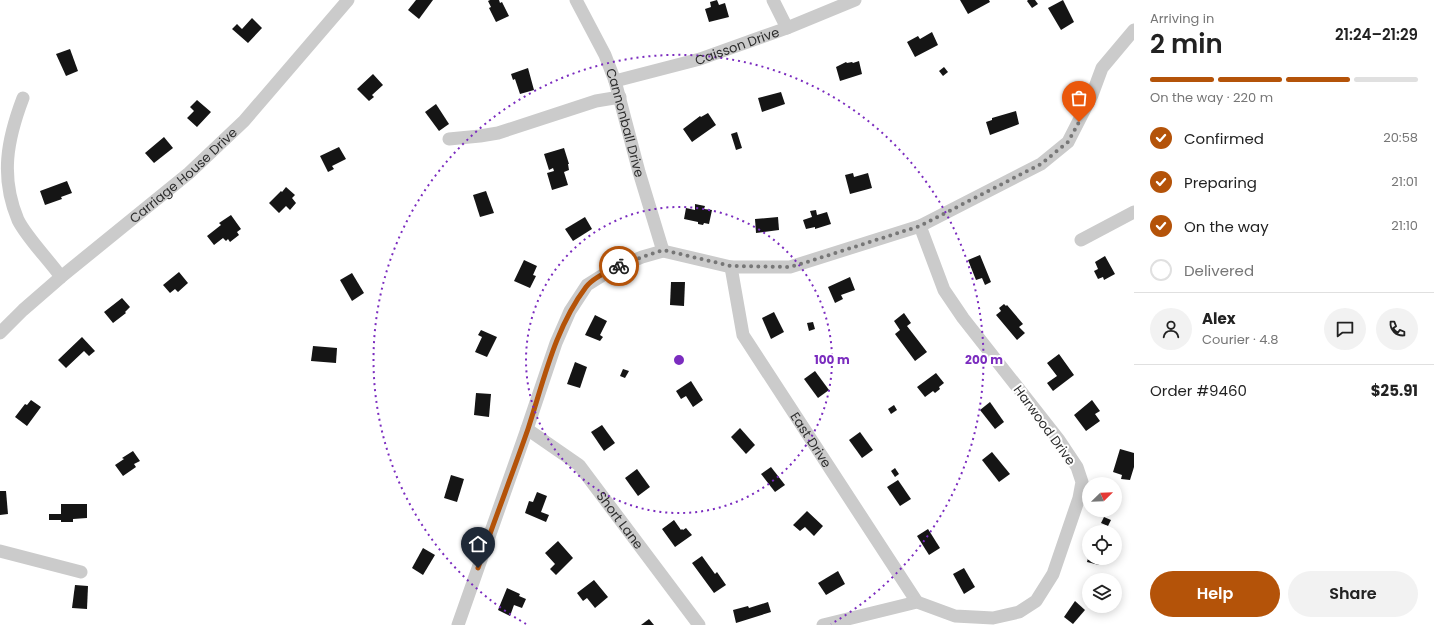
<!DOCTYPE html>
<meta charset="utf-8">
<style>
body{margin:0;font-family:Poppins,sans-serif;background:#f2f2f2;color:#222;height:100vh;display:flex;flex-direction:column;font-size:15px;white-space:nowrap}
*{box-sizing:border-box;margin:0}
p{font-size:13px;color:#767676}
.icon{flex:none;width:22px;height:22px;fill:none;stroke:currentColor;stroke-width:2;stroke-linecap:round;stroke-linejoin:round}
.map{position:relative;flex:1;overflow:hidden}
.panel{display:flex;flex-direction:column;background:#fff;width:300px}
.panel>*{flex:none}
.needle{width:26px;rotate:67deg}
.buttons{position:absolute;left:1082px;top:477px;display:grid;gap:8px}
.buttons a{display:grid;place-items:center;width:40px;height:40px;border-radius:50%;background:#fff;box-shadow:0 2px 10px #0003;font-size:20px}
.pin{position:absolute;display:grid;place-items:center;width:34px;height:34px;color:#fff;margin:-41px -17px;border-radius:50% 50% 50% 0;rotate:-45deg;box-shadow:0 0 4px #0007}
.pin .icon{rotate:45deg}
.courier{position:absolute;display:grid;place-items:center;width:40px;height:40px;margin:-20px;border:3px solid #b45309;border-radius:50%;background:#fff;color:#222;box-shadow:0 1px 5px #0007}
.overview em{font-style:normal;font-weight:600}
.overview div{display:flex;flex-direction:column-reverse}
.overview{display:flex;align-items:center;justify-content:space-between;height:68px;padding:0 16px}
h1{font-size:26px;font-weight:600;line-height:30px}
.bar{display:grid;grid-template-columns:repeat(4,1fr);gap:6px 4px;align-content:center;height:48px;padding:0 16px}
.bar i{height:5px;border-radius:3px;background:#e0e0e0}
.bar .selected{background:#b45309}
.bar p{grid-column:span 4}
.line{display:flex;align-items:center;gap:10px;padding:0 16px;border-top:1px solid #e0e0e0}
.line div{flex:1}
.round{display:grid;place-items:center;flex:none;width:42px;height:42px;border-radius:21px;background:#f2f2f2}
ol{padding:0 16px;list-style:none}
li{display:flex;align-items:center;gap:12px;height:44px}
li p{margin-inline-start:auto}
li .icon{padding:4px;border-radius:50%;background:#b45309;color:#fff;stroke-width:4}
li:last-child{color:#767676}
li i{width:22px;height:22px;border:2px solid #e0e0e0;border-radius:50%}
.action{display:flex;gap:8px;margin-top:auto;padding:8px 16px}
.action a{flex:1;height:46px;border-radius:24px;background:#b45309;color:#fff;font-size:16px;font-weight:600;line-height:46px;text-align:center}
.action a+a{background:#f2f2f2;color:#222}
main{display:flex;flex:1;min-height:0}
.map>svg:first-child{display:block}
.building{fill:#151515}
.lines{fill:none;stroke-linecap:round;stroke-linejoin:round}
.minor{stroke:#cbcbcb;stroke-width:13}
.done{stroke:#777;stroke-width:4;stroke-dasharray:0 7.2}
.route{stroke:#b45309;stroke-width:5}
.ring{fill:none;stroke:#7b2cbf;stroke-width:2;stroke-dasharray:2 4}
.labels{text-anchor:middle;stroke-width:4;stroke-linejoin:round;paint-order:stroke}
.street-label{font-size:13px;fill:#2e2e2e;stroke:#fff}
.centre{fill:#7b2cbf;stroke:#fff;stroke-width:2}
.ring-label{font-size:12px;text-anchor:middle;font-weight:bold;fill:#7b2cbf;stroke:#fff;stroke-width:4;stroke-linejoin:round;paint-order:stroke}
</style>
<main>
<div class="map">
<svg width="1134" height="625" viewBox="0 0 1134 625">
<rect width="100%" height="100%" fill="#fff"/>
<g class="building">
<polygon points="416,0 433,0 419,19 408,10"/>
<polygon points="490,0 499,0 500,3 502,2 509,16 496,22 489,8 491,7 488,1"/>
<polygon points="717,0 719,5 725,3 729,17 709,22 705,9 711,7 710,2"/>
<polygon points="960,0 989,0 990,2 968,14"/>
<polygon points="1028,0 1035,0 1038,4 1032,8 1027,1"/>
<polygon points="1063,0 1074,22 1061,30 1048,8"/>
<polygon points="252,18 262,28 248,43 232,29 237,24 242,29"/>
<polygon points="932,32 938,45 915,57 907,42 918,36 920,39"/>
<polygon points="70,49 78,71 66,76 56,54"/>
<polygon points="859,61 862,74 840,81 836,67 846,62 847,63 852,62 853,63"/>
<polygon points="944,67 948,72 943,76 939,71"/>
<polygon points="528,68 534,90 520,94 515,79 513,80 511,74"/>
<polygon points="373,74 383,85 372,95 374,97 369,101 357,89"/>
<polygon points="781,92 785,104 762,112 758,98"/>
<polygon points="197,100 211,112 197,127 187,118 194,111 190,107"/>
<polygon points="436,104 449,124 439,131 425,112"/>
<polygon points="1016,111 1019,124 990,135 986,122 992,120 992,118"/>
<polygon points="708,113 716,125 692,142 683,129 700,116 701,117"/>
<polygon points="737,132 742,148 736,150 731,134"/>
<polygon points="164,137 173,148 154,163 145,153"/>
<polygon points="339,147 346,159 332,166 334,169 328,172 320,156"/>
<polygon points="564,148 569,164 568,164 569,170 564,172 568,185 552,190 547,173 554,171 553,168 549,170 544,154"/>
<polygon points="853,173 854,177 868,173 872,188 850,194 845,175"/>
<polygon points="67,181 72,193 61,197 62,199 45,205 40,191"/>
<polygon points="286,187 295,195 292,198 296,203 290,210 286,206 279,213 269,203 281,191 282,192"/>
<polygon points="486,191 494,213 480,217 473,195"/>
<polygon points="695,204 705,206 704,209 712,210 709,224 704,223 703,225 698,224 698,222 684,219 686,208 695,210"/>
<polygon points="816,210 817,215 827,212 831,224 815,229 815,227 806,229 803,220 812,217 810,211"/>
<polygon points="231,215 241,229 237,232 239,235 230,242 228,239 226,241 223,238 214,245 207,236 221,225 219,223"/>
<polygon points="585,217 592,229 573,241 565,229"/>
<polygon points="778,217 779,230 756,233 755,219"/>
<polygon points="980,255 991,282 985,285 982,278 976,280 968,260"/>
<polygon points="1105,256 1115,274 1104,280 1103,277 1098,279 1094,271 1098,269 1095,262"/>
<polygon points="524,260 537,266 533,275 536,276 530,288 514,281"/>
<polygon points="179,272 188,283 178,292 175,289 170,293 163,285"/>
<polygon points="352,273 364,293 352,301 340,280"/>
<polygon points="850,277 855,290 841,295 843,299 835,303 828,287"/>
<polygon points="671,282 685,282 684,306 670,305"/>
<polygon points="122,298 130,307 125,312 126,313 113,323 104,312"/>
<polygon points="1004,304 1006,306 1007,305 1023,324 1019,327 1025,333 1017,340 996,315 1001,311 999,308"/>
<polygon points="774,312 784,332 771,339 762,318"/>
<polygon points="904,313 911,323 907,326 927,352 915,361 895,334 900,330 894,321"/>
<polygon points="595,315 607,321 600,335 603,337 600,341 585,335"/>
<polygon points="813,322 815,329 809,331 807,323"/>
<polygon points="481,330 497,337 487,357 475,352 482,337 478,335"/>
<polygon points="82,337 95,351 89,356 84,351 66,368 58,360"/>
<polygon points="313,346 337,348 336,363 311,361"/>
<polygon points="1059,354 1074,375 1053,391 1047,383 1057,376 1047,363"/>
<polygon points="575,362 587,367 580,388 567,384"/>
<polygon points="623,369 629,371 625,378 620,376"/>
<polygon points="815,371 829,390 818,398 804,379"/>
<polygon points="936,373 944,383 939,387 940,389 935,393 933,391 925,397 917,387"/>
<polygon points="691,381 703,400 693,407 686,396 681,399 676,391"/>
<polygon points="476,393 491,394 489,417 474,415"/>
<polygon points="31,400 41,407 27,426 15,417 25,404 27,405"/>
<polygon points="1092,400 1100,411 1095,414 1100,421 1086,431 1074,415"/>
<polygon points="990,402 1004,422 995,429 980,410"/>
<polygon points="894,405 897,410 891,414 888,409"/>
<polygon points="602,425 615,443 604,451 591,432"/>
<polygon points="740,428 755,445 746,454 731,437"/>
<polygon points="860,432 873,450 862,458 849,440"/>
<polygon points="1120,449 1134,453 1134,467 1130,480 1121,479 1122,475 1113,472"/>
<polygon points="133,451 140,461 134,464 136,467 123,476 115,465 124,459 122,458"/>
<polygon points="992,452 1010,474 999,482 982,460"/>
<polygon points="771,467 785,485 775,492 761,474"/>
<polygon points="895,468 899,474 895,477 891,471"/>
<polygon points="637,469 650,487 638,496 625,478"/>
<polygon points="451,475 464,479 457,502 444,498"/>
<polygon points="898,480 911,499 900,506 887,487"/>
<polygon points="0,491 6,491 8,514 0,515"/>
<polygon points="537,492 547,496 541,512 549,515 546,522 525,513 529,501 533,502"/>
<polygon points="61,504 87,504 87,518 73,519 73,522 61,522 61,520 49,520 49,514 61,514"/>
<polygon points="807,511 823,526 814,536 805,527 800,531 793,525"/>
<polygon points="1104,517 1111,520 1108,526 1101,523"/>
<polygon points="674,520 681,530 682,529 683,530 686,528 692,535 675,547 662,529"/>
<polygon points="928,529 940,548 929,555 917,536"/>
<polygon points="558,541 573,558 556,575 550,569 555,564 545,553"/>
<polygon points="423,548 435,555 423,575 412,568"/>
<polygon points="702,556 715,574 717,572 726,585 714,593 692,563"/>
<polygon points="1088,558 1101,558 1099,565 1087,562"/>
<polygon points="964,568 975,587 964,594 953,574"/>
<polygon points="838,571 845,584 826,595 818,583"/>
<polygon points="594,580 608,597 595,608 587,598 583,601 577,593"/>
<polygon points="75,585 88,586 87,609 72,608"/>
<polygon points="507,588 520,594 519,596 526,599 522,608 514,605 510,616 498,610"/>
<polygon points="1075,601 1085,610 1073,624 1064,617"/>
<polygon points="768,602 771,612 736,623 733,610 748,606 749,608"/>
<polygon points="649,619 654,625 641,625"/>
</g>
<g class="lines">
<g class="minor">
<path id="s1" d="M576 0 605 55 615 81 639 172 663 251"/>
<polyline points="773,0 787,28"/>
<path id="s2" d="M615 81 700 59 787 28 855 0"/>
<path d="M23 98C7 140 0 177 18 220 27 238 49 260 61 277"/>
<polyline points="449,139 480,136 498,133 596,101 620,97"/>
<polyline points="1081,240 1134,212"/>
<path id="s3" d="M731 267 743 335 917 602"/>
<path id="s4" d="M0 333 23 310 61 277 189 173 244 121 348 0"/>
<path id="s5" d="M527 429 579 465 699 625"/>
<polyline points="0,551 81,572"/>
<polyline points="458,625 527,429 556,343 570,311 587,285 611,270 642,257 663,251 731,267 790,267 920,226"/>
<polyline points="823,625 917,602 955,616 993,618 1019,612 1036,601 1053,574 1079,498 1082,482 1077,467 1059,440 963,318 944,290 920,226 1041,164 1068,142 1092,95 1102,68 1134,30"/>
</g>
</g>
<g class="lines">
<polyline class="done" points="619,266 642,257 663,250 731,266 790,267 804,263 920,226 1041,164 1068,142 1079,122"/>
<path class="route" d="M478 568C494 521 512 475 528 429 544 380 555 328 586 287 592 279 610 270 619 266"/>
</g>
<g class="ring">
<circle cx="679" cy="360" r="153"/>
<path d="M526 624A305 305 0 1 1 831 624"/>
</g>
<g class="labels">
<g class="street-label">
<text dy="5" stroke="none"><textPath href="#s2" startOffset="127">Caisson Drive</textPath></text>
<text dy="5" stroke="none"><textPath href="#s1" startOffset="133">Cannonball Drive</textPath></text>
<text dy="5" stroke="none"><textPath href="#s4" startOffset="242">Carriage House Drive</textPath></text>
<text transform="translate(1045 425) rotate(54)" y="5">Harwood Drive</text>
<text dy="5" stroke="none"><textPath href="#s3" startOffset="194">East Drive</textPath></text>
<text dy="5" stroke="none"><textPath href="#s5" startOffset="132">Short Lane</textPath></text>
</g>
</g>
<circle cx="679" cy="360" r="6" class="centre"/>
<g class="ring-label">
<text x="832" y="364">100 m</text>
<text x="984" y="364">200 m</text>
</g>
</svg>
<div class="buttons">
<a><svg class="needle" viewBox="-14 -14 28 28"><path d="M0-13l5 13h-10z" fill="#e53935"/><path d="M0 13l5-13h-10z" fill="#767676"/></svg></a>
<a><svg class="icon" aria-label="locate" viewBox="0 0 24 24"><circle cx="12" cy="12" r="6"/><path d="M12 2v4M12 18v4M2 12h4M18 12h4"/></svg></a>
<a><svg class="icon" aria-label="layers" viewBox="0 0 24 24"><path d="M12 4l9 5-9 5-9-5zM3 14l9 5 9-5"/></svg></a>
</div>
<div class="pin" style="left:1079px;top:122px;background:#ea580c"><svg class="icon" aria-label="bag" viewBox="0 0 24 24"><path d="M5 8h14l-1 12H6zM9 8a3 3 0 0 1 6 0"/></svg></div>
<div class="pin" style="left:478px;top:568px;background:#1f2937"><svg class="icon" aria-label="home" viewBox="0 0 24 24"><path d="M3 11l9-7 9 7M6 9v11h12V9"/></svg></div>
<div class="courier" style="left:619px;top:266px"><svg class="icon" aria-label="bike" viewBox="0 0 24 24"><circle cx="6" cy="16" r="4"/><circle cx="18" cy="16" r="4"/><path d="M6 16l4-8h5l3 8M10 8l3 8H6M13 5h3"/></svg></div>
</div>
<section class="panel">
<div class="overview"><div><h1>2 min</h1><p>Arriving in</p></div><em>21:24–21:29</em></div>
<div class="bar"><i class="selected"></i><i class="selected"></i><i class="selected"></i><i></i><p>On the way · 220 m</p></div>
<ol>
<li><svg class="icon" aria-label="check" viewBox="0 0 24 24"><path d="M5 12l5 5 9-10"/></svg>Confirmed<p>20:58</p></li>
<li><svg class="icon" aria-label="check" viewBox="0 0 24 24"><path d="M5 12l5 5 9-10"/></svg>Preparing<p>21:01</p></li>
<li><svg class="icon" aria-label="check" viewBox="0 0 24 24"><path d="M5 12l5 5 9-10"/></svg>On the way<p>21:10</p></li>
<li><i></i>Delivered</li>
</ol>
<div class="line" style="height:72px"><a class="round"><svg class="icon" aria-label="person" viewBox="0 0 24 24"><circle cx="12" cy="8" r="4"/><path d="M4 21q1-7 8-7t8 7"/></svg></a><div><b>Alex</b><p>Courier · 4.8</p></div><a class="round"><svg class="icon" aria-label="chat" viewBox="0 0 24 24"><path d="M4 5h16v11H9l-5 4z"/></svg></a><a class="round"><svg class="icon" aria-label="phone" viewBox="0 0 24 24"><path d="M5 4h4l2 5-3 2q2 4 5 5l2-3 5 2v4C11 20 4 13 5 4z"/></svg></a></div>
<div class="line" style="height:52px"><div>Order #9460</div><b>$25.91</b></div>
<div class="action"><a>Help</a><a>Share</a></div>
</section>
</main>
